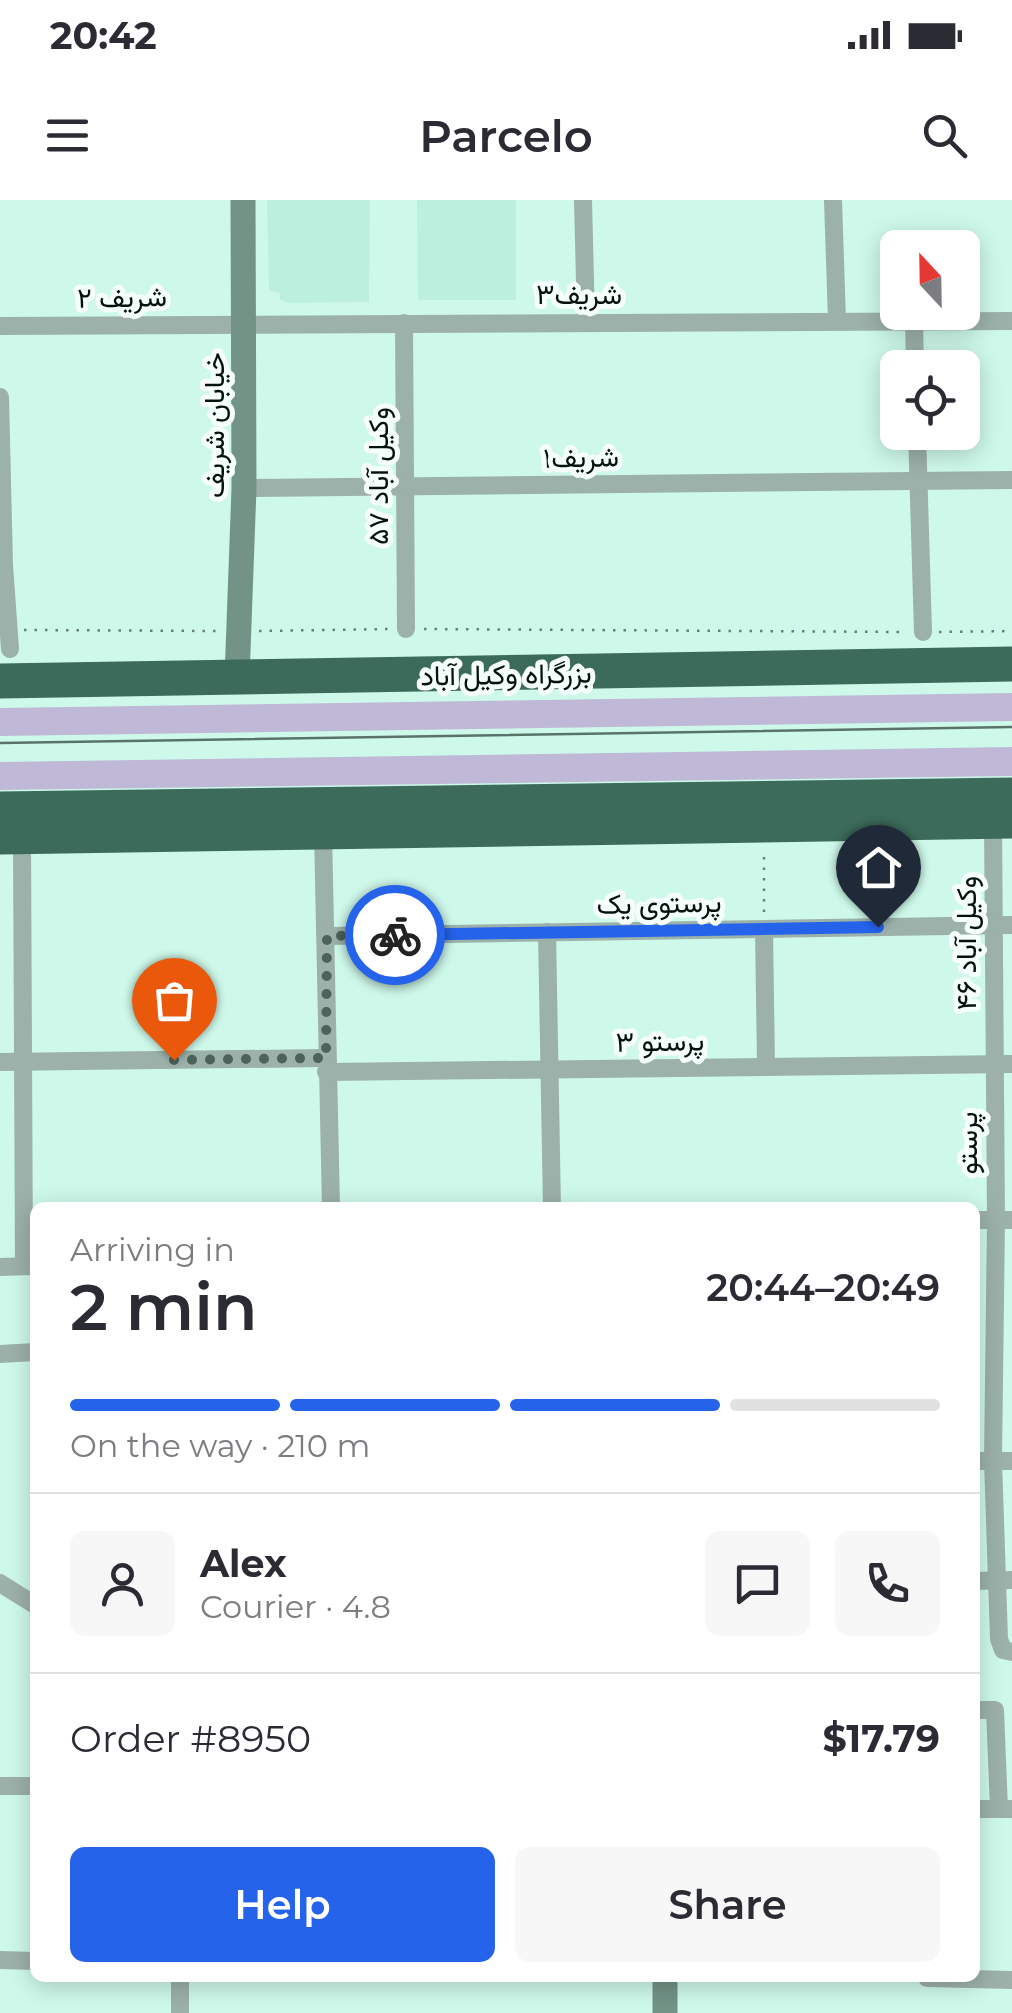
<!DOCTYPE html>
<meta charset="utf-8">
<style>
body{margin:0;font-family:Montserrat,Vazirmatn,sans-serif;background:#f7f7f7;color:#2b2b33;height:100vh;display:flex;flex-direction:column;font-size:38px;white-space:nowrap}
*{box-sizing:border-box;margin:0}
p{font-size:32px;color:#7c7c81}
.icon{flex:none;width:55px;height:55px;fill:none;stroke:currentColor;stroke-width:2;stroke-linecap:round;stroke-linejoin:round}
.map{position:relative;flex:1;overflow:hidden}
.drawer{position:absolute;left:30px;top:1002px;width:950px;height:780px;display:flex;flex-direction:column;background:#fff;border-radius:15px;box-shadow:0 5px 25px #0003}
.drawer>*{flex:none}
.needle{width:65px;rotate:338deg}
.fabs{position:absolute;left:880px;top:30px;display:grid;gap:20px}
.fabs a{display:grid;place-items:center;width:100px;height:100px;border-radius:15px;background:#fff;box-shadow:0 5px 25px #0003;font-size:50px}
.pin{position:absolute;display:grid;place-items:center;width:85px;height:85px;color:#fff;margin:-102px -42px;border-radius:50% 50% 50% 0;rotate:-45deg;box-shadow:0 0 10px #0007}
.pin .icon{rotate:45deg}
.courier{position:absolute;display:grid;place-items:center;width:100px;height:100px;margin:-50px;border:8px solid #2563eb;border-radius:50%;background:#fff;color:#222;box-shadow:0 2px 12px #0007}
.head em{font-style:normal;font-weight:600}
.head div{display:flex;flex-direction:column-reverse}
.head{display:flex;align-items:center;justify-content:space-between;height:170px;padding:0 40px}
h1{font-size:65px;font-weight:600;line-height:75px}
.bar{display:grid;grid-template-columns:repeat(4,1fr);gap:15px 10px;align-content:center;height:120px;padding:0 40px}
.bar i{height:12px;border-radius:8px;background:#e1e1e2}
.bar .on{background:#2563eb}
.bar p{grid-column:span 4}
.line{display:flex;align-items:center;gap:25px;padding:0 40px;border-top:2px solid #e1e1e2}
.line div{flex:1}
.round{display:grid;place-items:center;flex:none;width:105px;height:105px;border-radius:15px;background:#f7f7f7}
.action{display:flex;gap:20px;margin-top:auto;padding:20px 40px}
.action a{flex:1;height:115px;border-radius:15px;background:#2563eb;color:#fff;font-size:40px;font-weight:600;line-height:115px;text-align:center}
.action a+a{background:#f7f7f7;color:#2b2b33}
.status{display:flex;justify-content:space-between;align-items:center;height:70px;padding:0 50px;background:#fff;direction:ltr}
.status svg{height:28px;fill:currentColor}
header{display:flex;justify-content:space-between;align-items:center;height:130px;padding:0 40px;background:#fff;font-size:45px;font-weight:600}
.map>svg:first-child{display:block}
.built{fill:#bcefdd}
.green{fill:#bfb9d7}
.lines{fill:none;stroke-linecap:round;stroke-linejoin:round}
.path{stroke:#648077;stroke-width:2.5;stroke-dasharray:2.5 8;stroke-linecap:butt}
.street{stroke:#9cb1a9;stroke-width:18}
.secondary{stroke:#739387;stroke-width:25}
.highway{stroke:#3c6a5b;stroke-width:35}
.tram{stroke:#59736a;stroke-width:2.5}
.done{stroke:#4b635a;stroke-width:10;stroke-dasharray:0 18}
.route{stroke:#2563eb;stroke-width:12}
.labels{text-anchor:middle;stroke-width:10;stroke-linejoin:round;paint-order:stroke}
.street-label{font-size:28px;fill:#04120d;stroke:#f5fefa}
</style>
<div class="status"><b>20:42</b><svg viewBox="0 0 49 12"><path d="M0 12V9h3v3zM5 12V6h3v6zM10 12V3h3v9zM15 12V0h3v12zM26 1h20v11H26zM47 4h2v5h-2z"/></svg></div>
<header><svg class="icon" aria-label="menu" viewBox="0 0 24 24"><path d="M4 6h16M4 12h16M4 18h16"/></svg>Parcelo<svg class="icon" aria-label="search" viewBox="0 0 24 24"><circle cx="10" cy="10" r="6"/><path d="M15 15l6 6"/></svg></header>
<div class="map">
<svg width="1012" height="1813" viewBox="0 0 1012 1813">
<rect width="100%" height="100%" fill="#cef9ea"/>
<g class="built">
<polygon points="267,0 370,0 369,102 291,103 280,100 280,93 269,91"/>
<polygon points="417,0 516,0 516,100 418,100"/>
</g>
<g class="green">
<polygon points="1012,493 1012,521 0,536 0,508"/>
<polygon points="1012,547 1012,576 0,590 0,562"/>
</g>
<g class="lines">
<g class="path">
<polyline points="424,429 906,432"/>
<polyline points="24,430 216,431"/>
<polyline points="259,431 391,429"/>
<polyline points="939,432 1012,431"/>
<polyline points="764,712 764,650"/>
</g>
<g class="street">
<polyline points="583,0 586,122"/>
<polyline points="833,0 837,121"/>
<polyline points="914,120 915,168"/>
<polyline points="404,123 406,429"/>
<polyline points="0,126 1012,121"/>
<polyline points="0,197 4,365 10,449"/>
<polyline points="917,232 923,432"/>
<polyline points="244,288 1012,280"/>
<polyline points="993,621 996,1020 993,1261 999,1439 1003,1450 1012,1452"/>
<polyline points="323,632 331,1008"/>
<polyline points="22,637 24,1066"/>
<polyline points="764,729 766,866"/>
<polyline points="547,732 552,1008"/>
<polyline points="327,736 1012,725"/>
<polyline points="0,862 326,858"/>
<polyline points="326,872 1012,864"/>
<polyline points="975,1020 1012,1020"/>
<polyline points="0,1067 34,1066"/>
<polyline points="0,1154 35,1152"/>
<polyline points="975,1261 1012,1261"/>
<polyline points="975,1381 1012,1380"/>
<polyline points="0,1383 35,1405"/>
<polyline points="975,1510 995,1510 999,1609"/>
<polyline points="0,1586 35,1586"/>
<polyline points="975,1609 1012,1609"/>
<polyline points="0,1760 35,1761"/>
<polyline points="927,1778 1012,1780"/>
<polyline points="180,1813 180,1778"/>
</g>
<g class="secondary">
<polyline points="237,478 244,288 243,0"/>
<polyline points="665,1813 665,1778"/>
</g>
<g class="highway">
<polyline points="0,481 1012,464"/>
<polyline points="0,609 1012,595"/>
<polyline points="0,637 1012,621"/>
</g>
<polyline class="tram" points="0,543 1012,527"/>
</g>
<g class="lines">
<polyline class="done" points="174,860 326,858 327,736 395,735"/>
<polyline class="route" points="395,735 878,727"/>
</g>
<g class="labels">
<g class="street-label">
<text x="579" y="104">شریف٣</text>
<text transform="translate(122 97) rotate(-1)" y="10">شریف ۲</text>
<text transform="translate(214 225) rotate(-90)" y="10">خیابان شریف</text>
<text transform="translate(581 257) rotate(-1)" y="10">شریف١</text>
<text transform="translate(378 276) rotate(-90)" y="10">۵۷ وکیل آباد</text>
<text transform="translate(506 474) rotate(-1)" y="10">بزرگراه وکیل آباد</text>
<text transform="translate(659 703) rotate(-1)" y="10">پرستوی یک</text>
<text transform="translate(966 743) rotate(-90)" y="10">۴۶ وکیل آباد</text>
<text transform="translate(660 841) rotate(-1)" y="10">پرستو ۳</text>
<text transform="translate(967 943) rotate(-90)" y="10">پرستو</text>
</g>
</g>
</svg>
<div class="fabs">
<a><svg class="needle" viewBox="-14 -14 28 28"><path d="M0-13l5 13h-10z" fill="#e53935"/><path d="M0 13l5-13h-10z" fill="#7c7c81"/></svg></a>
<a><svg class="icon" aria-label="locate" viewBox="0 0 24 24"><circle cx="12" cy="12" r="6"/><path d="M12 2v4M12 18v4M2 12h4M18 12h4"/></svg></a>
</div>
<div class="pin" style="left:174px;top:860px;background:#ea580c"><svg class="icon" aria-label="bag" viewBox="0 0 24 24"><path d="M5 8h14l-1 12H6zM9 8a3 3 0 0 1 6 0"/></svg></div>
<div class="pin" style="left:878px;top:727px;background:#1f2937"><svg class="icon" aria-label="home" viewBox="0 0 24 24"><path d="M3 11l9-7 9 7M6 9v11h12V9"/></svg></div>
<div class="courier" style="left:395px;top:735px"><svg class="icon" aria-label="bike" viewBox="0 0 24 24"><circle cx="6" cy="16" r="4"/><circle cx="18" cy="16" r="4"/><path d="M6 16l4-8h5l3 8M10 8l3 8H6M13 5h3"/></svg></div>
<section class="drawer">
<div class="head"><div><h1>2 min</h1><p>Arriving in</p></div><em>20:44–20:49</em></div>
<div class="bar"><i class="on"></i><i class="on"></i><i class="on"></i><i></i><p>On the way · 210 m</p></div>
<div class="line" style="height:180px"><a class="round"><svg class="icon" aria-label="person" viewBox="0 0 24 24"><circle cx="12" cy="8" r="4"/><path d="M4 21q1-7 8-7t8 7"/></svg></a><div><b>Alex</b><p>Courier · 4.8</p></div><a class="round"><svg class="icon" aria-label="chat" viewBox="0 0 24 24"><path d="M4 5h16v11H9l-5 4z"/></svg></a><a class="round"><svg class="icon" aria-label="phone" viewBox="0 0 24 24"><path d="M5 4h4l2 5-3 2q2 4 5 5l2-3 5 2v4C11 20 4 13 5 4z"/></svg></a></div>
<div class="line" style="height:130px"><div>Order #8950</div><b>$17.79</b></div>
<div class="action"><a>Help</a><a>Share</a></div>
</section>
</div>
